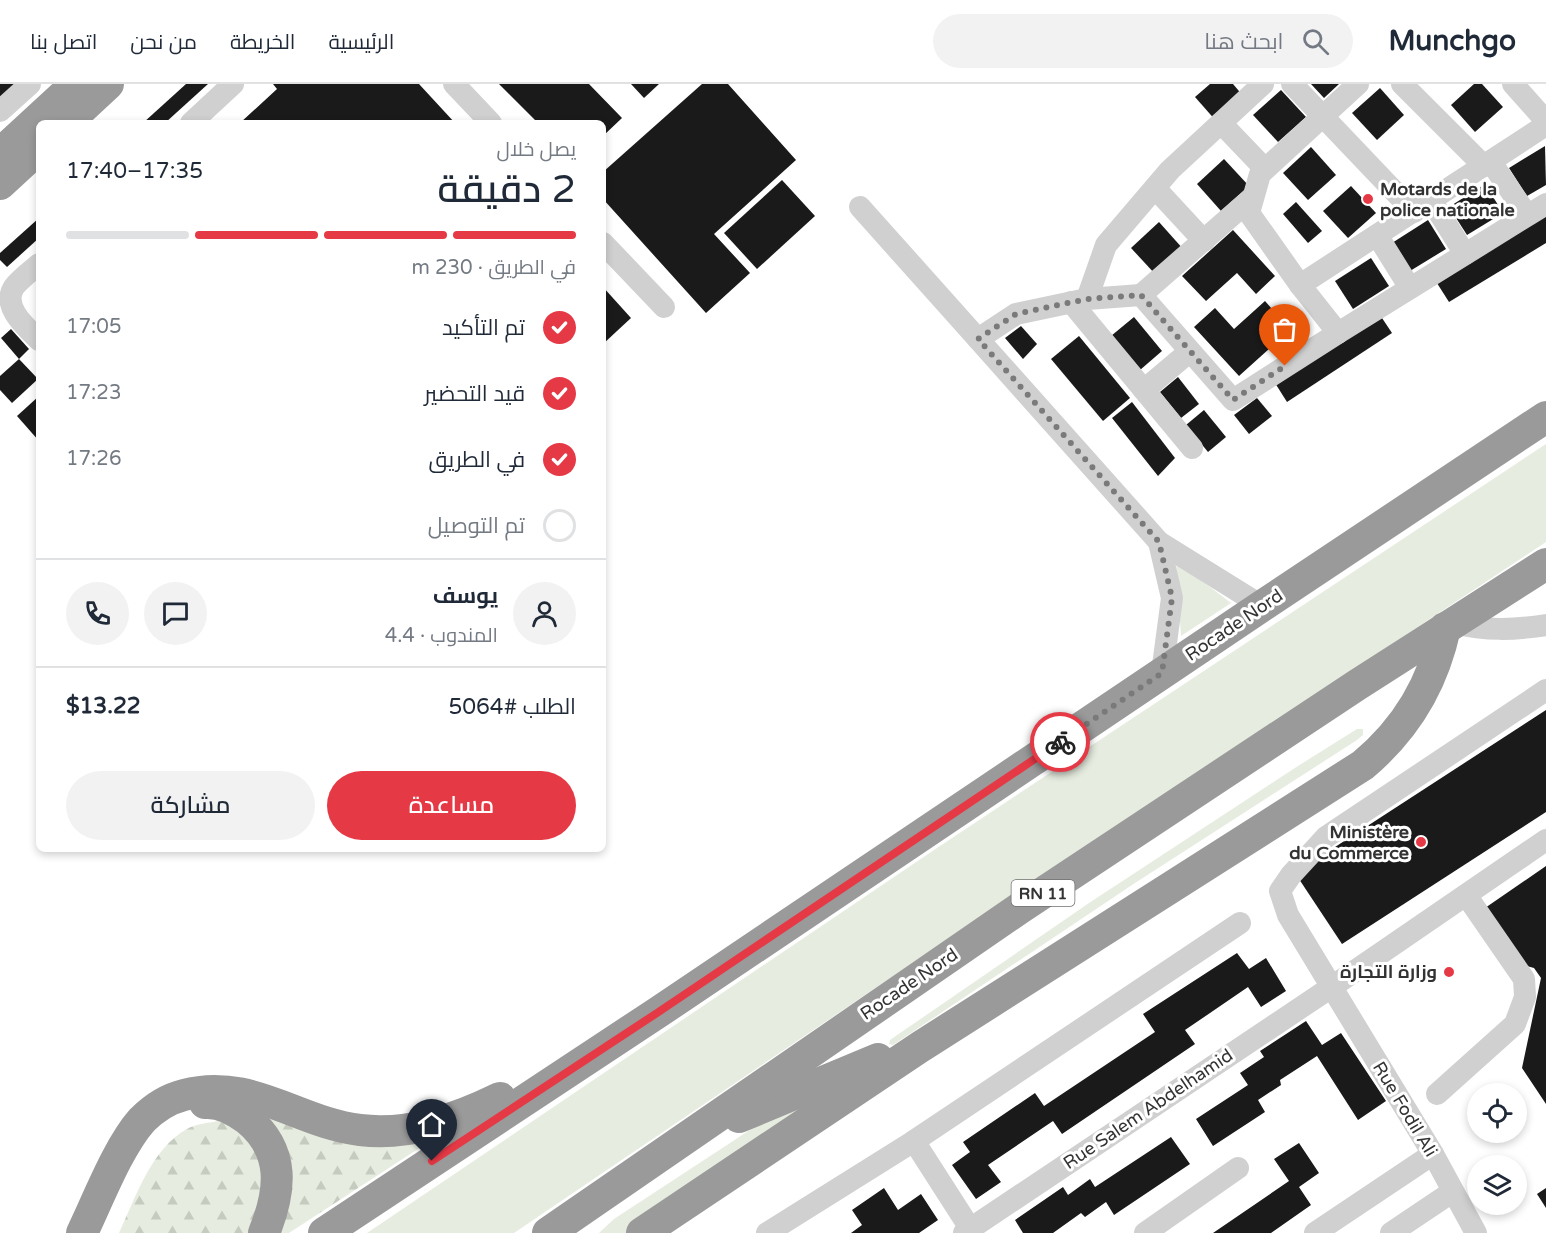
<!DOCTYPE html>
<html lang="ar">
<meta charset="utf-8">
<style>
body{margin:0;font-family:"Varela Round",Cairo,sans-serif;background:#f2f2f3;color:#1f2937;direction:rtl;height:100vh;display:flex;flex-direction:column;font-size:22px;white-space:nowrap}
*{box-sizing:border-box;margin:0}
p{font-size:20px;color:#747a83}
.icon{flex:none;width:33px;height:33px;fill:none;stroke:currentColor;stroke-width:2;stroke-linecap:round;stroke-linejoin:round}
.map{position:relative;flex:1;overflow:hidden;direction:ltr}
.details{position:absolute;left:36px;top:36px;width:570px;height:732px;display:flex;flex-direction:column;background:#fff;border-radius:9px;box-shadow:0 3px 9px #0003;direction:rtl}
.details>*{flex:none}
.buttons{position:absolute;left:1467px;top:999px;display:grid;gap:12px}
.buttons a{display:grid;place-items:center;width:60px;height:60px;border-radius:50%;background:#fff;box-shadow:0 3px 9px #0003;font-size:30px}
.pin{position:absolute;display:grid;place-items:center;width:51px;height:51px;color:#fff;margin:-62px -26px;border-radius:50% 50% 50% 0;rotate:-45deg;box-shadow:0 0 6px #0007}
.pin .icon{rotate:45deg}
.courier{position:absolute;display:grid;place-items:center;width:60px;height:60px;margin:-30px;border:4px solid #e63946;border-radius:50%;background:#fff;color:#222;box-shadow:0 2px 8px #0007}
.overview em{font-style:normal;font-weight:600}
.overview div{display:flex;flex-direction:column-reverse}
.overview{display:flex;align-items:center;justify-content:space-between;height:102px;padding:0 30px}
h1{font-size:39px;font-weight:600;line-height:45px}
.bar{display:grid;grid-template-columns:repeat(4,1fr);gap:9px 6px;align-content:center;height:72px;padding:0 30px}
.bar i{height:8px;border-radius:4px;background:#e0e1e3}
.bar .active{background:#e63946}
.bar p{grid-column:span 4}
.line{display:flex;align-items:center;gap:15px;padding:0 30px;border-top:2px solid #e0e1e3}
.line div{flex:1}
.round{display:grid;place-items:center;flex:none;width:63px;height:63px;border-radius:32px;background:#f2f2f3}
ol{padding:0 30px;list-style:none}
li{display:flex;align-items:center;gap:18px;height:66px}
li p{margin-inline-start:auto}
li .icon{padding:6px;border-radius:50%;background:#e63946;color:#fff;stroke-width:4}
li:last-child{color:#747a83}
li i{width:33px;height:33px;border:3px solid #e0e1e3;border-radius:50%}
.primary-button{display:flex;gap:12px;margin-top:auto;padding:12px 30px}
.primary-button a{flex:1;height:69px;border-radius:36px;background:#e63946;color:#fff;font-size:24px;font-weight:600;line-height:69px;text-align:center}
.primary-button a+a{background:#f2f2f3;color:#1f2937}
header{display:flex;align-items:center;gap:36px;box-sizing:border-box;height:84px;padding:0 30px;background:#fff;border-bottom:2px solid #e0e1e3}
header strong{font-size:28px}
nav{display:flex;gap:33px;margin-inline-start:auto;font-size:21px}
.search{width:420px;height:54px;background:#f2f2f3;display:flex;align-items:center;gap:15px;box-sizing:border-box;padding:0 21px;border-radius:33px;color:#747a83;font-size:22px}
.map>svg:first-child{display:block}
.grass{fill:#e6ecdf}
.forest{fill:url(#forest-firs)}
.building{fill:#1a1a1a}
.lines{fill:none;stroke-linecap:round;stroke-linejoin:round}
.minor{stroke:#d0d0d0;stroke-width:22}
.highway{stroke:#9a9a9a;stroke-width:32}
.done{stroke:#7a7a7a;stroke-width:6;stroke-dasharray:0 10.8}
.route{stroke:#e63946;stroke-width:8}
.poi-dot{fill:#e63946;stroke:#fff;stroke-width:2}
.labels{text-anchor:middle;stroke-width:6;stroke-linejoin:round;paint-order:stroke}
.shield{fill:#fff;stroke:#707070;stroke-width:1.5}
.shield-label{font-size:16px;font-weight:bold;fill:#333}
.poi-label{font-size:18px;font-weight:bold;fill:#333;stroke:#fff;text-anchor:end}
.street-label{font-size:18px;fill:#333;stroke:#fff}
</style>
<header>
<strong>Munchgo</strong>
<div class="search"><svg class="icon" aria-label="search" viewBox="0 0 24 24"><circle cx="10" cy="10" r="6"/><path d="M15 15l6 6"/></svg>ابحث هنا</div>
<nav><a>الرئيسية</a><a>الخريطة</a><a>من نحن</a><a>اتصل بنا</a></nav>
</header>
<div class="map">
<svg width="1546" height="1149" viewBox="0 0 1546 1149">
<defs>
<pattern id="forest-firs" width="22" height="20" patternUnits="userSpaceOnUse" patternTransform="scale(1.5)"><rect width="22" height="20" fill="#e6ecdf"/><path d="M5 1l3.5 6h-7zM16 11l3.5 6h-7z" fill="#c6cbc0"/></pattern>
</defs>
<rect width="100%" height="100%" fill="#fff"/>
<g class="grass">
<polygon points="1546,360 1546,458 1005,816 514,1149 367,1149 934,766"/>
<polygon points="1176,477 1231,519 1181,552"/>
<polygon points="1357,645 1363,645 1363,651 1357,656 1135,799 893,961 889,960 890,956 1089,819 1298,682"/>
<polygon points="802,1012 818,1021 626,1149 599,1149 614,1135"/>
</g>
<g class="forest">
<polygon points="258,1026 441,1050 289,1149 278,1149"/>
<path d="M218 1037 245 1047 259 1068 266 1095 251 1149H119C136 1113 151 1065 187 1045 195 1040 208 1039 218 1037Z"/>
</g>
<g class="building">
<polygon points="0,0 17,0 0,14"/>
<polygon points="186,0 208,0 165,39 143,39"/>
<polygon points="273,0 419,0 455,39 240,39 277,5"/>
<polygon points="499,0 589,0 622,34 603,52 603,39 538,39"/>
<polygon points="631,0 659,0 644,14"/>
<polygon points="702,0 728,0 796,76 714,150 750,189 706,229 603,115 603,88"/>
<polygon points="1210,0 1233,0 1244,13 1217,38 1195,13"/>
<polygon points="1311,0 1339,0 1324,14"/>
<polygon points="1474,0 1482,0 1503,23 1475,48 1451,21"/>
<polygon points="1380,4 1404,31 1377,56 1352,29"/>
<polygon points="1281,6 1306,33 1278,58 1253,31"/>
<polygon points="1545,62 1546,101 1527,112 1509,84"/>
<polygon points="1311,63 1336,91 1308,116 1283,89"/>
<polygon points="1224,75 1249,102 1221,127 1197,100"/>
<polygon points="782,96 815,132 757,185 724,149"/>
<polygon points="1485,100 1503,129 1467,151 1449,123"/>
<polygon points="1351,102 1376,129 1348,154 1323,127"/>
<polygon points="1296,118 1322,147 1308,159 1283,130"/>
<polygon points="1546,128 1546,159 1449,218 1435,196"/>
<polygon points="39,134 39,154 7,183 0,176 0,169"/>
<polygon points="1428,136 1446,165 1410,187 1392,159"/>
<polygon points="1159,138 1184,166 1156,191 1131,164"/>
<polygon points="1233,146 1275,192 1256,210 1237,189 1206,217 1182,192"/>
<polygon points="1371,174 1389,202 1353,225 1335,197"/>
<polygon points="603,203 631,234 603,260"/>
<polygon points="1265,217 1290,246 1239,292 1194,243 1215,224 1234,245"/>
<polygon points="1380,231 1392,249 1287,318 1275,299"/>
<polygon points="1134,233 1162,267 1140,286 1111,252"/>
<polygon points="1021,242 1037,260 1023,275 1005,254"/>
<polygon points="11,245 29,265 19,275 1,254"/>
<polygon points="1079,252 1130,314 1103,337 1051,275"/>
<polygon points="19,275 38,295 12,319 0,306 0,292"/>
<polygon points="1178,293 1199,320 1181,334 1160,308"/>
<polygon points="39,312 39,357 17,332"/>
<polygon points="1257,314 1272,332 1249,350 1234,331"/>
<polygon points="1132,318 1175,374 1158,392 1112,334"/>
<polygon points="1204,326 1226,353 1208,368 1186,341"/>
<polygon points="1546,626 1546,728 1342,860 1295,789"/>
<polygon points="1546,782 1546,1020 1522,984 1541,894 1534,884 1523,881 1485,824"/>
<polygon points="1237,869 1249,885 1266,874 1286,907 1261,923 1248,903 1210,929 1185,946 1195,960 1062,1050 1053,1037 988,1081 1001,1098 976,1115 952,1081 970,1068 963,1058 1035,1009 1044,1022 1155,948 1143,930"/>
<polygon points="1306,937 1322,961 1341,949 1386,1017 1358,1036 1317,972 1280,996 1281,1001 1258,1016 1265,1028 1213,1062 1196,1035 1248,1001 1240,989 1264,973 1260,967"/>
<polygon points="1171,1053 1190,1080 1114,1131 1106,1118 1085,1133 1081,1129 1053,1149 1023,1149 1015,1136 1063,1103 1068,1111 1090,1095 1095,1103"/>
<polygon points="1299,1059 1319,1089 1299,1103 1311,1121 1271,1149 1213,1149 1289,1097 1274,1075"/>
<polygon points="884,1104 898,1126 921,1110 938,1136 919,1149 851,1149 862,1141 852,1126"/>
<polygon points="1546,1104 1546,1124 1537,1110"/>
</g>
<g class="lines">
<g class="minor">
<polyline points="454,0 491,39"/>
<polyline points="1292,0 1414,128"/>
<polyline points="1402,0 1484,82"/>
<polyline points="1513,0 1546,37"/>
<polyline points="0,27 30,0"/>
<polyline points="191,39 233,0"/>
<polyline points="1221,39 1265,85"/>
<polyline points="1491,78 1527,131"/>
<polyline points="1155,104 1204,157"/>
<polyline points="1431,116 1465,170"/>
<polyline points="860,123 978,255 1016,230 1087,215 1141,211 1233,316 1338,249 1300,201 1249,129 1260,90 1358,0"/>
<polyline points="1377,151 1410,204"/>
<polyline points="603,159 664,223"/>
<path d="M39 180C31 187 20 195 14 203 1 223 27 244 39 256"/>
<polyline points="1300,201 1546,41"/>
<polyline points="1141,211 1253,113"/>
<polyline points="1087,215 1106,161 1170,86 1263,0"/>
<polyline points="1071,218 1192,364"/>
<polyline points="1338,249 1546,120"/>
<polyline points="978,255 1159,458 1262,522"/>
<polyline points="1144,306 1189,268"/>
<polyline points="1159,458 1172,514 1162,589"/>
<path d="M1454 539C1486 547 1514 546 1546 541"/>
<polyline points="1437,1010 1515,940 1525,913 1524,895 1466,811"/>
<polyline points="767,1149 914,1057"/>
<polyline points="964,1149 1333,902 1546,756"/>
<polyline points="973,1149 914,1057 1240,839"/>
<polyline points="1145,1149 1238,1084"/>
<polyline points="1315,1149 1433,1070"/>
<polyline points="1391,1149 1452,1108"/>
<polyline points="1476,1149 1433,1070 1288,831 1280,807 1291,791 1326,753 1546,606"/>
</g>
<g class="highway">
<polyline points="66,39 108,0"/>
<polyline points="0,70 76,0"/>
<polyline points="0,100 39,64"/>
<path d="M205 1019C220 1018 235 1026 247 1035 286 1067 281 1107 264 1149"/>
<polyline points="739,1033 878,975"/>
<path d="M82 1149C98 1116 118 1063 142 1036 154 1024 168 1015 184 1011 250 993 298 1039 360 1046 409 1052 457 1035 500 1014"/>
<polyline points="324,1149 657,929 1262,522 1546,333"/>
<polyline points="548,1149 1020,824 1357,601 1546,480"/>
<path d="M642 1149 920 963 1363 681C1407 644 1433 600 1445 544"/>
</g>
</g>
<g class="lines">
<polyline class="done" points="1060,658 1162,589 1172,514 1159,458 978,255 1016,230 1087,215 1141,211 1233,316 1285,282"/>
<polyline class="route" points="432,1077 657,929 1060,658"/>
</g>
<g class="poi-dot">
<circle cx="1368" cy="115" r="6"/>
<circle cx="1421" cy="758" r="6"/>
<circle cx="1449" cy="888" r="6"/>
</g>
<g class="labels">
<rect class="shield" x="1011.5" y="796" width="63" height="26" rx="4.5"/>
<g class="shield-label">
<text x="1043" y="815">RN 11</text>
</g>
<g class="poi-label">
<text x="1380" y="111" text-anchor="start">Motards de la<tspan x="1380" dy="21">police nationale</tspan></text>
<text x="1409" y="754">Ministère<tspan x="1409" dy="21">du Commerce</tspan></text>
<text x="1437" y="894">وزارة التجارة</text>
</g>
<g class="street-label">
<text transform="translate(1234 541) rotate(-34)" y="6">Rocade Nord</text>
<text transform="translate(909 900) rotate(-34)" y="6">Rocade Nord</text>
<text transform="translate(1148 1025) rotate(-34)" y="6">Rue Salem Abdelhamid</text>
<text transform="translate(1405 1025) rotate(59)" y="6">Rue Fodil Ali</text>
</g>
</g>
</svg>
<div class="buttons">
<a><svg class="icon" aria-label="locate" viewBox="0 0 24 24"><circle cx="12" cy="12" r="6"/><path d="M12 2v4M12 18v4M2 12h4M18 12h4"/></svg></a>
<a><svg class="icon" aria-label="layers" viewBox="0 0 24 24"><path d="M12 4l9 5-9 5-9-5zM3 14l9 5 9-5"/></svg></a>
</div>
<div class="pin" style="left:1285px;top:282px;background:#ea580c"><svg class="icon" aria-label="bag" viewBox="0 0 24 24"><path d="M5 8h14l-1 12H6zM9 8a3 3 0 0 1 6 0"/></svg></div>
<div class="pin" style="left:432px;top:1077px;background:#1f2937"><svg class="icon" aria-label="home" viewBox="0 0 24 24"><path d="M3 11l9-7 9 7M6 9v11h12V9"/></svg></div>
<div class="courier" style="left:1060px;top:658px"><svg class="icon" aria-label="bike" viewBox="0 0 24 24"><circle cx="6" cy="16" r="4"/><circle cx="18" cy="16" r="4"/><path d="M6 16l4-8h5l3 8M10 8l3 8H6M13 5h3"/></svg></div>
<section class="details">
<div class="overview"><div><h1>2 دقيقة</h1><p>يصل خلال</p></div><em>17:35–17:40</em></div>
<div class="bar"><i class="active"></i><i class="active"></i><i class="active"></i><i></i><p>في الطريق · 230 m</p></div>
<ol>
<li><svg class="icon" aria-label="check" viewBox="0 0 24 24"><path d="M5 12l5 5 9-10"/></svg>تم التأكيد<p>17:05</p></li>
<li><svg class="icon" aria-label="check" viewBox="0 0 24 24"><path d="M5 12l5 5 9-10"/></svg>قيد التحضير<p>17:23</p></li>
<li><svg class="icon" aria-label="check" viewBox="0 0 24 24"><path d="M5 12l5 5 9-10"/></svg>في الطريق<p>17:26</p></li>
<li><i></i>تم التوصيل</li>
</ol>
<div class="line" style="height:108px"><a class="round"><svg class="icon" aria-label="person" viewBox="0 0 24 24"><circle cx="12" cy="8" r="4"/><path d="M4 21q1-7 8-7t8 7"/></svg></a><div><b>يوسف</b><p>المندوب · 4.4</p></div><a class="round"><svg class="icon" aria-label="chat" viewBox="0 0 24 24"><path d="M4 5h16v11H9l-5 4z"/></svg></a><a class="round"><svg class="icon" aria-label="phone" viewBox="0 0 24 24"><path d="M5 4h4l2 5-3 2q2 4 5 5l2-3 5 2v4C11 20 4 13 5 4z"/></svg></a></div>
<div class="line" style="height:78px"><div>الطلب #5064</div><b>$13.22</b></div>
<div class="primary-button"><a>مساعدة</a><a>مشاركة</a></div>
</section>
</div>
